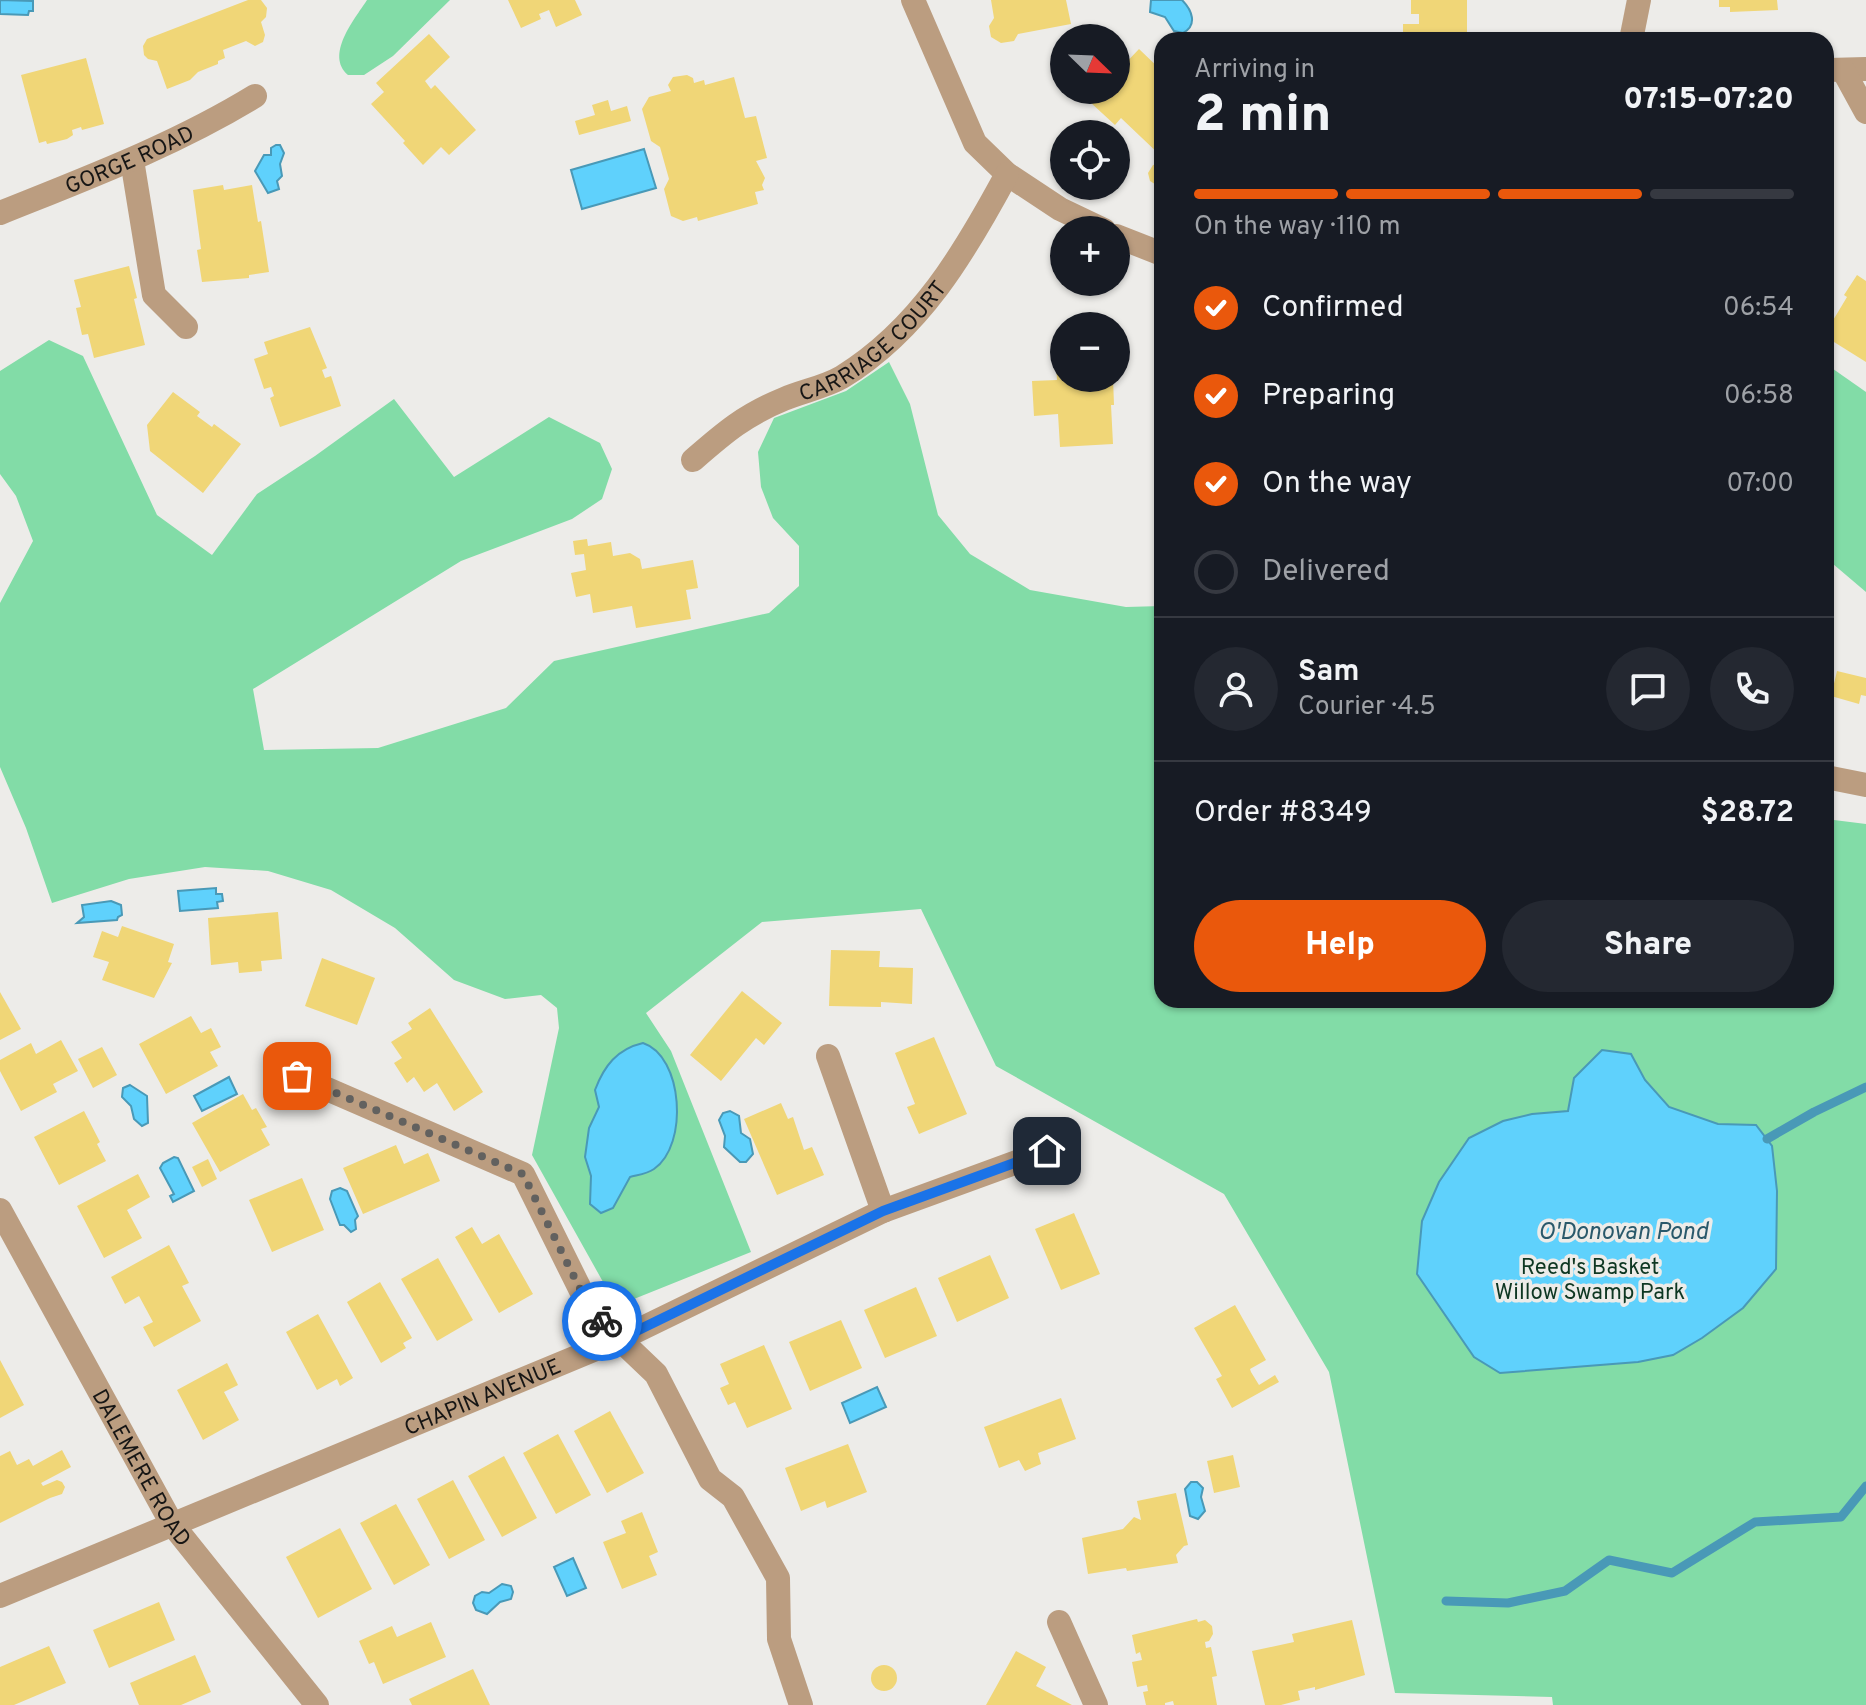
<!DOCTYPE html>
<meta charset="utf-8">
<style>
body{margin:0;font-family:Overpass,sans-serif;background:#242831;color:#f1f3f6;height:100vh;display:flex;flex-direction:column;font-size:30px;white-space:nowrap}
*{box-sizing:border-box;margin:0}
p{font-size:26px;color:#9ea1a6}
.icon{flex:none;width:44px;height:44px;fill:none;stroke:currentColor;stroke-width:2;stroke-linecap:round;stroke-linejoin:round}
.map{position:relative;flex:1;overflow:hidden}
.side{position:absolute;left:1154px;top:32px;width:680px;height:976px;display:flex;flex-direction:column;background:#171b24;border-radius:24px;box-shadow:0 2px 6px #0004}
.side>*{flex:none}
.needle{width:52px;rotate:113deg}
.buttons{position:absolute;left:1050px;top:24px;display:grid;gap:16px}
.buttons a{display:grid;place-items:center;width:80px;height:80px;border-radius:50%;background:#171b24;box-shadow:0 2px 6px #0004;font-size:40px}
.pin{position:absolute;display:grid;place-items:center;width:68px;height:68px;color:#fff;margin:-34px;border-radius:16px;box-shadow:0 4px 12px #0006}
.courier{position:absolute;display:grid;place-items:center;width:80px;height:80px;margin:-40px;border:6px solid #1a73e8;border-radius:50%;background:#fff;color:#222;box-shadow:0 2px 10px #0007}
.summary em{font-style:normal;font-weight:800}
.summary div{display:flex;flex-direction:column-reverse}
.summary{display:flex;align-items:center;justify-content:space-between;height:136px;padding:0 40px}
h1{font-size:52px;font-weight:800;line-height:60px}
.bar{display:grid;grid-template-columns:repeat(4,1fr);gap:12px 8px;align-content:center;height:96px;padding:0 40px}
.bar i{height:10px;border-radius:6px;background:#363941}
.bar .current{background:#ea580c}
.bar p{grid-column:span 4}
.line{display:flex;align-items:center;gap:20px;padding:0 40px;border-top:2px solid #363941}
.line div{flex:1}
.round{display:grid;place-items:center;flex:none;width:84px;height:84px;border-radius:42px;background:#242831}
ol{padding:0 40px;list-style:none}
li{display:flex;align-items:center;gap:24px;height:88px}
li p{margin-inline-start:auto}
li .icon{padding:8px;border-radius:50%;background:#ea580c;color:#fff;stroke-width:4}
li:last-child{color:#9ea1a6}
li i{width:44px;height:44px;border:4px solid #363941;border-radius:50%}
.cta{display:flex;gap:16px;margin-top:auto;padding:16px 40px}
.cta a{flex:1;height:92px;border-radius:48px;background:#ea580c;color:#fff;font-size:32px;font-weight:800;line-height:92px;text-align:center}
.cta a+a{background:#242831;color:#f1f3f6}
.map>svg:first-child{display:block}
.green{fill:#82dca7}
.water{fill:#5fd1fc;stroke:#4999b7;stroke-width:2}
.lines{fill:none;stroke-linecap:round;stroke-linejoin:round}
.stream{stroke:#4999b7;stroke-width:9}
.building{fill:#f0d677}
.street{stroke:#bb9d80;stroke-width:24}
.done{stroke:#62615f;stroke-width:8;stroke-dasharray:0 14.4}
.route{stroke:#1a73e8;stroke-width:10}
.labels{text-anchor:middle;stroke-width:7;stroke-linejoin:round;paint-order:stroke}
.street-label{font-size:22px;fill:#171615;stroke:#edece9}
.park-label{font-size:22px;fill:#0e3722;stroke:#edece9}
.water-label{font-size:24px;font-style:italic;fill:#2a596b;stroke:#edece9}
</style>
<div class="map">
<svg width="1866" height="1705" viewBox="0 0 1866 1705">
<rect width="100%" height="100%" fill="#edece9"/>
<g class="green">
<path d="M367 0H450L393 56 364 75H348C325 55 354 20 367 0Z"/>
<polygon points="49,340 83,356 157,515 212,555 257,494 315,456 394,399 454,477 549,417 600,443 612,469 602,499 572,519 461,561 253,689 264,750 378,748 506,708 554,661 769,613 799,586 799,546 773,518 761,487 758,452 774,418 846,391 889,362 910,404 938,515 970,554 1030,590 1126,607 1162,606 1162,1000 1826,1000 1826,819 1866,824 1866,1705 1553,1705 1552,1697 1395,1693 1329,1372 1224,1194 996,1066 921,909 762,922 646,1013 671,1051 751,1252 624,1303 612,1298 532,1155 559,1028 557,1008 541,995 505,999 454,980 395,928 331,890 268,871 205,867 129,879 52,903 26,828 0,767 0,603 33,541 16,496 0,474 0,371"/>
<polygon points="1826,364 1866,392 1866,592 1826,558"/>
</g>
<g class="water">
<polygon points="0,0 33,1 33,11 29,11 28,15 0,14"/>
<path d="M1151 0H1182C1192 10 1198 25 1183 33L1174 31 1165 17 1150 12Z"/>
<polygon points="276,145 280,145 284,153 280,164 282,176 277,181 279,189 268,193 255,171 264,155 271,155 271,148"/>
<polygon points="644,149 656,188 582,209 571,170"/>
<polygon points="216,888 216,894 222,894 223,901 217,902 218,908 180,911 178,891"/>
<polygon points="111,901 121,905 122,915 118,917 117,920 77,923 84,917 82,905"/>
<path d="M643 1043C683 1056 689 1145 654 1169 647 1174 637 1175 630 1177L613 1208 601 1213 590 1204 591 1176 585 1157 589 1128 599 1107 595 1090C604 1066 617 1049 643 1043Z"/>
<polygon points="1602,1050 1631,1054 1645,1080 1669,1107 1718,1124 1756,1125 1772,1146 1777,1191 1776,1269 1743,1308 1702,1338 1673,1355 1638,1362 1500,1373 1474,1357 1417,1274 1422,1221 1439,1182 1469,1138 1503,1121 1532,1114 1568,1111 1574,1078"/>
<polygon points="229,1077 237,1094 202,1111 194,1096"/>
<polygon points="130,1085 147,1096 148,1123 142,1126 134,1119 131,1106 122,1097 123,1088"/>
<polygon points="730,1111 739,1116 741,1133 750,1139 753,1154 746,1162 740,1162 724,1147 725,1136 719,1120 723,1113"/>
<polygon points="174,1157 178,1158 194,1191 173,1202 170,1196 174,1194 160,1168 163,1163"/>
<polygon points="340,1188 347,1191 358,1216 355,1220 356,1229 351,1232 344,1225 340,1225 330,1199 332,1191"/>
<polygon points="877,1387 886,1407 850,1423 842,1403"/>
<polygon points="1191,1482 1197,1482 1203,1488 1201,1497 1205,1511 1198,1519 1190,1516 1185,1489"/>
<polygon points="573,1558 586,1588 567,1596 554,1567"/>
<polygon points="502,1584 511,1586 513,1592 511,1599 500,1602 487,1614 476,1610 473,1603 475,1596 482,1592 489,1593"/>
</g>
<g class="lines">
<g class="stream">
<polyline points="1767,1139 1814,1112 1866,1087"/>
<polyline points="1446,1601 1508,1603 1565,1591 1609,1560 1672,1573 1755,1522 1841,1517 1866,1486"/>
</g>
</g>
<g class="building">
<polygon points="248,0 261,0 267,8 266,17 261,22 265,35 263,42 255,46 246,41 223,50 225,58 218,61 218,64 198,72 190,80 167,89 157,61 148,59 144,55 143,46 147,39"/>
<polygon points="508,0 575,0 582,15 556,27 549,10 539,14 541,19 521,28"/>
<polygon points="991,0 1066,0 1071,24 1018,34 1014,41 1001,43 991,37 989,26 994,18"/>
<polygon points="1411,0 1467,0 1467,38 1464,40 1403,40 1403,24 1419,24 1419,14 1411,14"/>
<polygon points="1719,0 1777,0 1778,10 1730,12 1730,7 1719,7"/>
<polygon points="429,34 450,57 425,81 431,89 435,85 476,130 449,155 441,147 423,165 403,143 405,141 371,104 384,92 376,83"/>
<polygon points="1139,49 1162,71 1162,157 1121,118 1115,125 1090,102 1093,98 1089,94 1093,90 1116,90 1116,65 1120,69"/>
<polygon points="86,58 104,124 82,130 81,127 72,130 73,135 67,139 47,144 46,141 39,143 21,75"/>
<polygon points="687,75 693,78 694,83 704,80 705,85 734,77 745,118 756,116 767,158 756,161 765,178 762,185 764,190 755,192 758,204 698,221 697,217 683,221 671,216 664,189 669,179 660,147 651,141 642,109 649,97 671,91 668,85 673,77"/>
<polygon points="608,100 611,111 627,106 631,121 579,135 575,121 595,115 592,105"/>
<polygon points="1162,163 1162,185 1158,186 1150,181 1148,173 1153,165"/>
<polygon points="223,185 224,190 252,185 258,222 261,221 269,272 249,275 249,278 202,282 197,250 201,249 193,190"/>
<polygon points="129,266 137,298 134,299 145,345 94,358 88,334 82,335 76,308 81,307 74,280"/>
<polygon points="1857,275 1866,281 1866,362 1826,337 1826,332 1847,297 1844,295"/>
<polygon points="310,327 327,368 322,370 325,378 331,376 341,406 280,427 270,398 274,396 271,387 264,389 254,359 268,354 264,342"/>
<polygon points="1064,363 1064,378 1113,378 1114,405 1111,405 1113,444 1060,447 1058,414 1034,416 1032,381 1057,380 1056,364"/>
<polygon points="173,392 200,412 197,416 212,427 214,424 241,444 203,493 150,451 147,425"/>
<polygon points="587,539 588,546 611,542 613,556 630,553 640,559 642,569 693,560 698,588 686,590 691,619 636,628 632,606 593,613 590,594 576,597 571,573 586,570 584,554 575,555 573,541"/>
<polygon points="1837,671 1866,678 1866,696 1861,695 1859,704 1831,696"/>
<polygon points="278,912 282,959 261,961 262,971 239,973 238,962 211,965 208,918"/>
<polygon points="122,926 174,944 168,962 172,963 154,998 102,980 109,962 93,957 102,931 118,937"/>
<polygon points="831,950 880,951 879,967 913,968 912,1004 881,1002 881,1007 829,1006"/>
<polygon points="322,958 375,978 357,1025 305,1006"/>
<polygon points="742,991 782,1023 764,1045 756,1038 721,1081 690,1055"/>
<polygon points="0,992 21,1029 0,1040"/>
<polygon points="430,1008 483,1092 454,1111 437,1083 424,1092 414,1077 407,1083 394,1063 402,1058 391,1042 412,1029 408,1023"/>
<polygon points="191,1016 201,1033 211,1028 221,1047 210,1052 218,1066 166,1094 139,1044"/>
<polygon points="934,1037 967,1114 919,1134 907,1107 915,1104 895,1053"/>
<polygon points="61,1040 78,1071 53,1084 57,1092 21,1111 0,1071 0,1060 31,1043 36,1054"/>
<polygon points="102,1047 117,1075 93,1088 78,1059"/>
<polygon points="243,1094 252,1110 256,1108 267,1127 261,1129 270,1145 220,1172 192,1123"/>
<polygon points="781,1103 788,1119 793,1117 804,1150 812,1147 824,1175 777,1195 744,1119"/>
<polygon points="84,1111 100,1142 97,1144 106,1161 59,1185 34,1137"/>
<polygon points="396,1145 404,1164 428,1153 440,1181 363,1214 343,1168"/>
<polygon points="208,1159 217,1179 202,1187 192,1167"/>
<polygon points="138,1174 150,1197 127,1210 142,1238 104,1258 77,1206"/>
<polygon points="302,1178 324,1230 272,1252 249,1200"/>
<polygon points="1074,1213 1100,1274 1061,1290 1035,1229"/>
<polygon points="472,1227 482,1244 499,1234 533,1294 499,1313 455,1237"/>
<polygon points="169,1245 189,1283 182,1286 201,1321 154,1347 143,1327 153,1322 139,1296 125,1304 111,1277"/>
<polygon points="990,1255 1009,1298 957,1322 938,1278"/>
<polygon points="438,1258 473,1320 437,1341 401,1279"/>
<polygon points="380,1282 412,1338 403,1343 406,1348 381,1363 347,1302"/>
<polygon points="916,1287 937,1336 885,1358 864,1310"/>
<polygon points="1235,1305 1266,1360 1250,1369 1251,1372 1259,1385 1275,1375 1279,1382 1232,1408 1216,1379 1222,1376 1194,1328"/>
<polygon points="318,1314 353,1378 340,1386 337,1379 317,1390 286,1332"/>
<polygon points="841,1320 862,1368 810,1391 789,1342"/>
<polygon points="764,1345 792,1409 747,1428 735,1402 728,1405 720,1388 729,1384 720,1364"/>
<polygon points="0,1360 24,1405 0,1418"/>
<polygon points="227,1363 238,1385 224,1392 239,1420 203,1440 177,1390"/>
<polygon points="1061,1398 1076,1439 1038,1453 1041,1464 1025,1471 1019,1460 999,1468 984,1427"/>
<polygon points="610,1411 644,1473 607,1493 574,1431"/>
<polygon points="558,1434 591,1495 556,1514 523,1453"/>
<polygon points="848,1444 867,1492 827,1508 825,1501 801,1511 785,1468"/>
<polygon points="62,1450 71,1467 41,1483 43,1486 57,1480 62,1482 65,1487 62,1494 50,1498 0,1523 0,1456 10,1451 17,1465 29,1459 33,1466"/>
<polygon points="1233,1455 1240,1487 1214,1493 1207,1461"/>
<polygon points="504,1456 537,1518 502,1537 468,1476"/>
<polygon points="453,1480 485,1540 449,1559 417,1499"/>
<polygon points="1176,1493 1188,1545 1184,1546 1176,1555 1178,1563 1127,1571 1126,1568 1088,1574 1082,1538 1123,1529 1134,1517 1141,1520 1137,1501"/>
<polygon points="396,1504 430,1565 394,1585 360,1523"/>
<polygon points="642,1512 658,1552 649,1556 657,1575 622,1589 603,1542 626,1533 621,1521"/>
<polygon points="340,1528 372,1589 318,1618 286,1557"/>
<polygon points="159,1602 175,1640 109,1668 93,1630"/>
<polygon points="1197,1619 1198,1622 1205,1620 1212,1626 1213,1634 1209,1641 1205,1642 1206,1648 1211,1647 1217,1676 1212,1677 1217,1705 1174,1705 1173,1701 1165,1703 1165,1705 1146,1705 1143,1692 1148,1691 1147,1685 1137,1687 1132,1662 1142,1660 1140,1652 1136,1654 1132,1635"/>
<polygon points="1352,1620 1365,1675 1315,1690 1315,1687 1298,1691 1300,1700 1281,1705 1265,1705 1252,1651 1294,1642 1292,1634"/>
<polygon points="431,1622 446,1657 383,1684 374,1662 369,1664 359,1641 392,1626 397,1637"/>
<polygon points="49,1646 66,1683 14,1705 0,1705 0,1667"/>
<polygon points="1016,1651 1046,1667 1036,1686 1072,1705 986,1705"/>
<polygon points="195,1655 211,1692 181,1705 139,1705 130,1683"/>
<circle cx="884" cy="1678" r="13"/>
<polygon points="473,1669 490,1705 412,1705 409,1699"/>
</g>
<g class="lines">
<g class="street">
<polyline points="913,0 975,143 1007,174 1060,209 1104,230"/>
<polyline points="1631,40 1639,0"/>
<polyline points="1828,70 1866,69"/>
<polyline points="1843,70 1866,112"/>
<polyline points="132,160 154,295 186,327"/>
<path id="s1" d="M0 213C87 178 175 145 255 96"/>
<polyline points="1116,236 1162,254"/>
<path id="s2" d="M693 460C725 432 745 415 784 399 803 391 825 387 842 377 920 329 965 252 1007 174"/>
<polyline points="1826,777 1866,785"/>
<polyline points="828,1056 883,1211"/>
<polyline points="297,1076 523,1174 592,1313 656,1374 710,1479 733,1497 778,1578 779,1639 801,1705"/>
<path id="s3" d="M0 1210 172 1524 317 1705"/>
<path id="s4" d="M0 1596 620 1339 883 1211 1047 1151"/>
<polyline points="1059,1622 1096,1705"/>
</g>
</g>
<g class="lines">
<polyline class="done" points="297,1076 523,1174 592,1313 602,1321"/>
<polyline class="route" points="602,1321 620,1339 883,1211 1047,1151"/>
</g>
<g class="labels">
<g class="street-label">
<text dy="8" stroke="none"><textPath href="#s1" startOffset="140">GORGE ROAD</textPath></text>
<text dy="8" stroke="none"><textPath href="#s2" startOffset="218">CARRIAGE COURT</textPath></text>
<text dy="8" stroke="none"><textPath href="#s4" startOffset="522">CHAPIN AVENUE</textPath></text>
<text dy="8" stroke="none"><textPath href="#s3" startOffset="294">DALEMERE ROAD</textPath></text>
</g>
<g class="park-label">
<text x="1590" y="1274">Reed's Basket<tspan x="1590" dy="25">Willow Swamp Park</tspan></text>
</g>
<g class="water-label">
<text x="1623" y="1239">O'Donovan Pond</text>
</g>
</g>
</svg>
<div class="buttons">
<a><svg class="needle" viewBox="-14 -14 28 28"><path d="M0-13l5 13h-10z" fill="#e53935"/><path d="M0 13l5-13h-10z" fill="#9ea1a6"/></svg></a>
<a><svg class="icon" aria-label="locate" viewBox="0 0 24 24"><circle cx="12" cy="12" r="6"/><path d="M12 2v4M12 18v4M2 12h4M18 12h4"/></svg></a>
<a>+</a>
<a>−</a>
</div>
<div class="pin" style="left:297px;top:1076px;background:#ea580c"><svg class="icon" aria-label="bag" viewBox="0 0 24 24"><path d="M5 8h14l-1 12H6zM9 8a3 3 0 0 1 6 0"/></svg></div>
<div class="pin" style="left:1047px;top:1151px;background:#1f2937"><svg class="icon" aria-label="home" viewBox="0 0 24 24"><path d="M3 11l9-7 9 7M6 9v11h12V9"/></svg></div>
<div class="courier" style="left:602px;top:1321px"><svg class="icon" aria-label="bike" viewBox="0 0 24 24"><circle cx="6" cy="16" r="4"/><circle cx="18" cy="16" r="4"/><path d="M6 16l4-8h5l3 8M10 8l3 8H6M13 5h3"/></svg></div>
<section class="side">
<div class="summary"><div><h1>2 min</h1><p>Arriving in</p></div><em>07:15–07:20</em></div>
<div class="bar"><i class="current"></i><i class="current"></i><i class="current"></i><i></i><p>On the way · 110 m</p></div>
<ol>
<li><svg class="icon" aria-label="check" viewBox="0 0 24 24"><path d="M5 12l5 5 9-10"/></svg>Confirmed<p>06:54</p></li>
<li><svg class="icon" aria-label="check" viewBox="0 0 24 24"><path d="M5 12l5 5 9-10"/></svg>Preparing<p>06:58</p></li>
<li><svg class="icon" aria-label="check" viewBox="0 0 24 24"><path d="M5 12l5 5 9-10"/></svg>On the way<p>07:00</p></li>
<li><i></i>Delivered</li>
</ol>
<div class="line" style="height:144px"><a class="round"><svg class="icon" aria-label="person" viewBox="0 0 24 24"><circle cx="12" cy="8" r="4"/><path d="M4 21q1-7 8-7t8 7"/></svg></a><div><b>Sam</b><p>Courier · 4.5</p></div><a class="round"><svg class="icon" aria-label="chat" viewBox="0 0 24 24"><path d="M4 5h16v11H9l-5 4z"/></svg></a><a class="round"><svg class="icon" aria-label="phone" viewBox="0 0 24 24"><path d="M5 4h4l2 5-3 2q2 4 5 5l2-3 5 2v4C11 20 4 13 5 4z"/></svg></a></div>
<div class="line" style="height:104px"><div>Order #8349</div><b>$28.72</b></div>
<div class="cta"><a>Help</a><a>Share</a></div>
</section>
</div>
